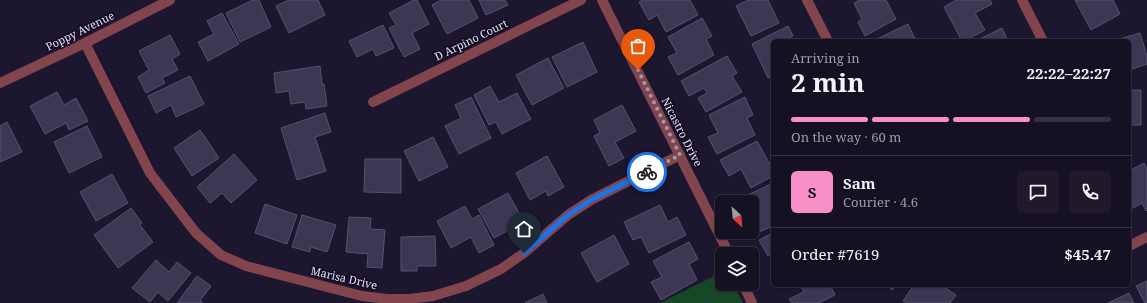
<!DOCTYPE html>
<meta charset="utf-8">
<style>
body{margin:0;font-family:"Noto Serif",serif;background:#1f192b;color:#f1f3f6;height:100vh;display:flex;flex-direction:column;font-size:15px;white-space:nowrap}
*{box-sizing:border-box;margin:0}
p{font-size:13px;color:#9e9da6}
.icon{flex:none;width:22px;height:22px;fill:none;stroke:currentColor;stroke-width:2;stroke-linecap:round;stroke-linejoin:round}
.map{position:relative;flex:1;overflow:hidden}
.sheet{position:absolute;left:771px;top:39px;width:360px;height:248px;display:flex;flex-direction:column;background:#161023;border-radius:6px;box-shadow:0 1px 3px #0004,0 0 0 1px #353041}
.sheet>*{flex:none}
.needle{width:26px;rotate:153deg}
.fabs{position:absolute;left:715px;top:195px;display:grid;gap:8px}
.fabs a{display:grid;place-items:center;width:44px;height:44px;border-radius:6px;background:#161023;box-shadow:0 1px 3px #0004,0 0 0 1px #353041;font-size:20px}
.pin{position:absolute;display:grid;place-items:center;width:34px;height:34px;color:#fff;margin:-41px -17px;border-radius:50% 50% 50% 0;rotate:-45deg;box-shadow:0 0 4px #0007}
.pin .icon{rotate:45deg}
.courier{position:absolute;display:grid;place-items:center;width:40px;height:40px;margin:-20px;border:3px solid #1a73e8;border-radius:50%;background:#fff;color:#222;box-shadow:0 1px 5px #0007}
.summary em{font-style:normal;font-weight:700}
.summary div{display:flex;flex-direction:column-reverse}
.summary{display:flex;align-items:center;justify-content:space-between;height:68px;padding:0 20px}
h1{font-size:26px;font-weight:700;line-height:30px}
.bar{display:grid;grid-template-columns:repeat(4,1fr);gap:6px 4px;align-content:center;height:48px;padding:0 20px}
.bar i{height:5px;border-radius:3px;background:#353041}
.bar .selected{background:#f98fc8}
.bar p{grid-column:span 4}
.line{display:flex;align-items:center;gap:10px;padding:0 20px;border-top:1px solid #353041}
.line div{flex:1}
.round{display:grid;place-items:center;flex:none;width:42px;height:42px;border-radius:6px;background:#1f192b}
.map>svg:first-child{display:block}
.green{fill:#164726}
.building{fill:#3e3753;stroke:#57516e}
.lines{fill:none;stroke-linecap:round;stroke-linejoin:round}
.minor{stroke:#83454d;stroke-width:10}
.done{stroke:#a09baf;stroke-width:4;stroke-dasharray:0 7.2}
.route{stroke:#1a73e8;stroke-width:5}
.labels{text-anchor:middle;stroke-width:3.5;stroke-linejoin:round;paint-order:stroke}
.street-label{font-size:11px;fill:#e6e2f4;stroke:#140d25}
</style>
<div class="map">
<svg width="1147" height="303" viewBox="0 0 1147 303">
<rect width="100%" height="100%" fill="#1d162f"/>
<polygon class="green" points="722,272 722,284 733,284 743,303 660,303"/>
<g class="building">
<polygon points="253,0 259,0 271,27 240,42 226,13"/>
<polygon points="289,0 318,0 325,15 289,33 276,6"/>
<polygon points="414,0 417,0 429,24 412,33 420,49 404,57 389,28 396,25 389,13"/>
<polygon points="441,0 469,0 478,18 447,34 432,5"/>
<polygon points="479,0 505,0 508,5 486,15"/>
<polygon points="643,0 690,0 698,15 666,32 657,15 649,20 639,2"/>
<polygon points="748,0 768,0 779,23 751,36 736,6"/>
<polygon points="860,0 886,0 896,19 865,36 858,22 862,19 854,3"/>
<polygon points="956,0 990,0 992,4 975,13 985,30 964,41 962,41 944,7"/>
<polygon points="1075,0 1113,0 1120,14 1091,30"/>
<polygon points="222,13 239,44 208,61 198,42 214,34 207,21"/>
<polygon points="702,18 712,36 706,39 714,55 678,75 668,57 677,53 668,37"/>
<polygon points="908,24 916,41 878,41 877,39"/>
<polygon points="383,25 394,48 376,56 373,49 357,57 349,41"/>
<polygon points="788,26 793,36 785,40 786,41 773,41 773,76 768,78 752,44"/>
<polygon points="1002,28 1008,41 976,41"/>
<polygon points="1140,33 1147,56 1147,64 1129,70 1129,41 1113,41"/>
<polygon points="170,35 180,54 172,59 178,70 162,78 165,83 146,93 138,77 149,70 139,51"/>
<polygon points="583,42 597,72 567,87 552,57"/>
<polygon points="727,56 737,73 732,76 742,92 706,112 698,98 707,93 704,88 689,96 681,81"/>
<polygon points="548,58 564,88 532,105 516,75"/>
<polygon points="320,66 322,84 324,84 327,106 306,109 305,102 291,104 289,91 276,93 274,73"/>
<polygon points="190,76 204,104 176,117 171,105 156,113 148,96"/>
<polygon points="490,86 499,102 517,93 531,119 502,134 496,122 489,125 474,95"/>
<rect x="1129" y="90" width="12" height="35"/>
<polygon points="57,92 64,105 76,98 88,121 69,130 66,123 45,134 30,106"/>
<polygon points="471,97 491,138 459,154 445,126 461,118 455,105"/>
<polygon points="745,97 753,115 747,118 755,135 717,154 708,137 718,133 709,115"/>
<polygon points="622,105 636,131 615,142 624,158 609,166 594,136 600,133 594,120"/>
<polygon points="325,113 331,132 315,137 326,171 297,180 281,128"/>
<polygon points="7,122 22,152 0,162 0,126"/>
<polygon points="87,126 102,157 69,173 54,142"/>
<polygon points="200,130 219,158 192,176 174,148"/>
<polygon points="433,137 448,167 419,181 404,151"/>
<polygon points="757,141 773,170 773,176 751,188 741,169 729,176 720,160"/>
<polygon points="234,154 257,180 231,203 222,193 210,203 197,187"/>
<polygon points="547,156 564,187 548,196 546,191 530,200 516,173"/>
<polygon points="365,159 401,159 401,193 364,192"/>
<polygon points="1144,163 1147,169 1147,210 1146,211 1142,203 1129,210 1129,171"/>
<polygon points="112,174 128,203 96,221 80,192"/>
<polygon points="773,183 773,226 757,233 752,222 752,215 756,213 752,202 751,202 748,195"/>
<polygon points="508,193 524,222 494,238 478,209"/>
<polygon points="265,204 297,215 287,244 255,233"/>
<polygon points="660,205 668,222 677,217 686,235 649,253 641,237 633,240 624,222"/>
<polygon points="465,206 472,219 479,215 494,245 479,253 471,237 451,248 437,221"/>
<polygon points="131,208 142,223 140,225 153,242 118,268 94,235"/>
<polygon points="302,215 336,225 327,252 311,247 310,252 292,247"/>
<polygon points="349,217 371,218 370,229 385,230 382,268 367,267 368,254 346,252"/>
<polygon points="773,233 773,253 768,256 759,240"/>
<polygon points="614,235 629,264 597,282 581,253"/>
<polygon points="435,236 436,266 417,266 417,271 401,271 401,237"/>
<polygon points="689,242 698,259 689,264 697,280 661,300 651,282 662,277 653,261"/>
<polygon points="156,260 169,272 177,262 191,273 168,301 158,292 150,302 132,288"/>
<polygon points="197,276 211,286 200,301 203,303 177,303"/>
<polygon points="1147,281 1147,303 1145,303 1136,286"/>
<polygon points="800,285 830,285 835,295 819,303 792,303 789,299 804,292"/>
<polygon points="887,285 897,285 892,290"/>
<polygon points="914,285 941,285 956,295 950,303 907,303 903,301"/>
<polygon points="1129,293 1134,303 1108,303"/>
<polygon points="543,294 547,303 525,303"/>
</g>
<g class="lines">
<g class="minor">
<polyline points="602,0 729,254"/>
<polyline points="807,0 828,41"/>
<polyline points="1022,0 1043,41"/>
<polyline points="85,43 150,173 196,233 221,255 246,266 362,296 387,299 409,299 433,296 466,286 501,269 524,253 568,215 591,200 680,155"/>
<polyline points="0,83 85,43 170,0"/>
<polyline points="373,102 581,0"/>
<polyline points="1129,246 1147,237"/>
<polyline points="743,284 752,303"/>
</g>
</g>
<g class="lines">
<polyline class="done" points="638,70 680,155 647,172"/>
<polyline class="route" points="524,253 568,215 591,200 647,172"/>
</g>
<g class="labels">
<g class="street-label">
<text transform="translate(80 31) rotate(-26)" y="4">Poppy Avenue</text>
<text transform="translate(471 40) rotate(-26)" y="4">D Arpino Court</text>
<text transform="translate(682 132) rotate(63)" y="4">Nicastro Drive</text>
<text transform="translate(344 278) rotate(13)" y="4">Marisa Drive</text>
</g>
</g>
</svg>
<div class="fabs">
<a><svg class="needle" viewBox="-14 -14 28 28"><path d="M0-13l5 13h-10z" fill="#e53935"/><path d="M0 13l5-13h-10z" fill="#9e9da6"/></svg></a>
<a><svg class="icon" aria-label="layers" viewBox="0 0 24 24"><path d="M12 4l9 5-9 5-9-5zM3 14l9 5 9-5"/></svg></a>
</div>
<div class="pin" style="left:638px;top:70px;background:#ea580c"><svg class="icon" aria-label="bag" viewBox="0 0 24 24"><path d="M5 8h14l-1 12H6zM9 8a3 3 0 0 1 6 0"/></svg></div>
<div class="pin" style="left:524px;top:253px;background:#1f2937"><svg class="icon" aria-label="home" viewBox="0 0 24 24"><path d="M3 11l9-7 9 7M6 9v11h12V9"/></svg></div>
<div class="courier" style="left:647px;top:172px"><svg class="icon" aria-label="bike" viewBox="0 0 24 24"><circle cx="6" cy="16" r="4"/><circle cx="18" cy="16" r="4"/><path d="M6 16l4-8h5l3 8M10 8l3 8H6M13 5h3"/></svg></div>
<section class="sheet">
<div class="summary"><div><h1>2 min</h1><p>Arriving in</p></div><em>22:22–22:27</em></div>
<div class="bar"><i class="selected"></i><i class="selected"></i><i class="selected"></i><i></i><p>On the way · 60 m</p></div>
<div class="line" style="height:72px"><b class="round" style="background:#f98fc8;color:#111">S</b><div><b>Sam</b><p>Courier · 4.6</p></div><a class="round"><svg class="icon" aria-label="chat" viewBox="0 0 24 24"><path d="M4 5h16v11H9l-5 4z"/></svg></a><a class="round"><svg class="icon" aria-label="phone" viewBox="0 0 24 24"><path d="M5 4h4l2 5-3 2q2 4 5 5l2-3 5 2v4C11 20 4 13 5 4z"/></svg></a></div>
<div class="line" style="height:52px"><div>Order #7619</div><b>$45.47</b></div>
</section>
</div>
